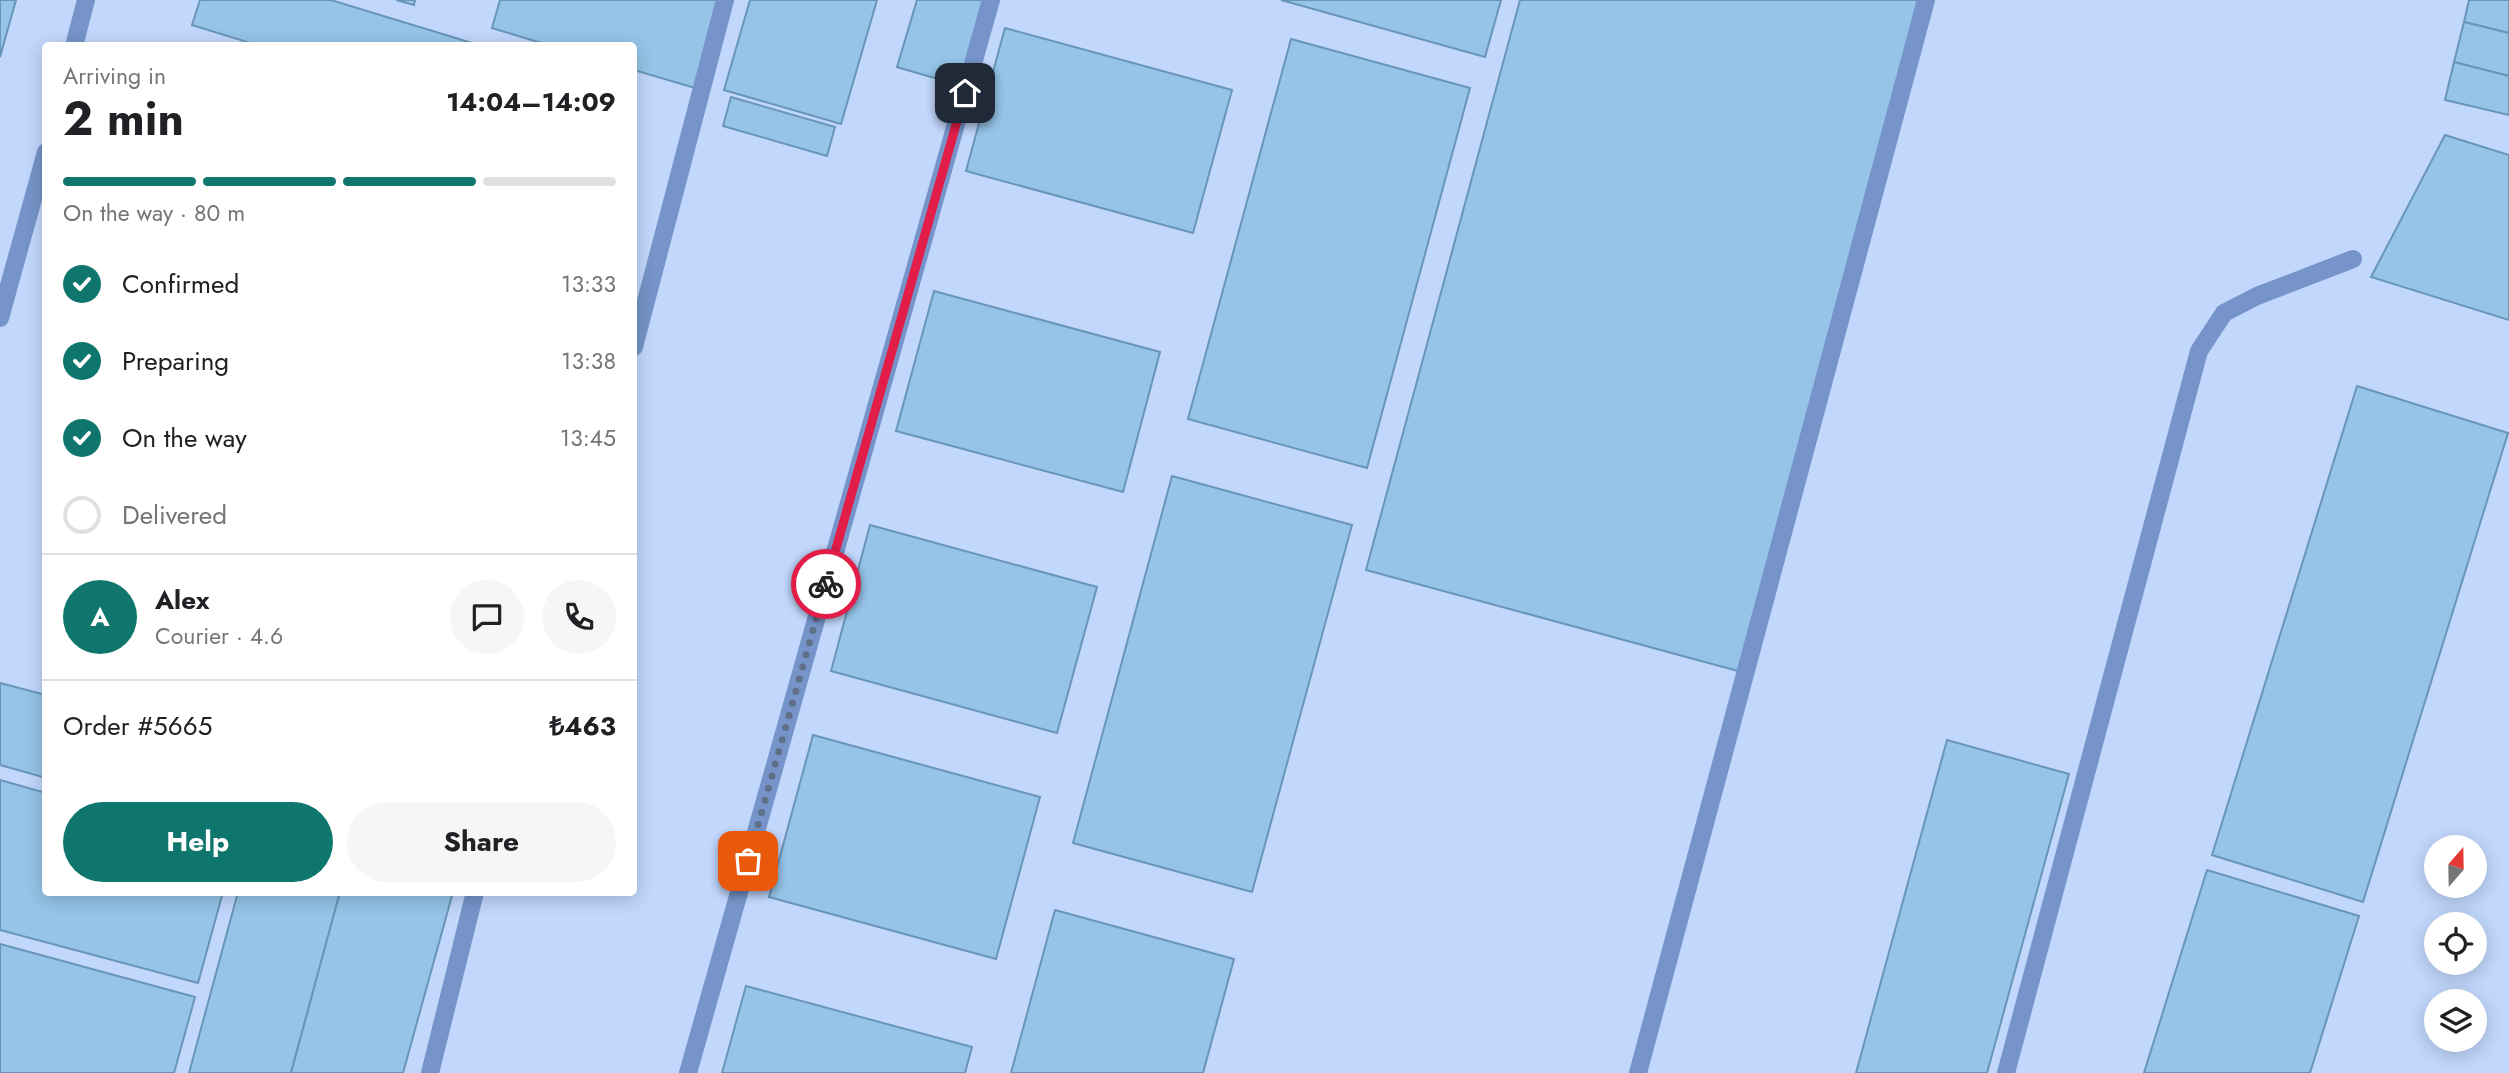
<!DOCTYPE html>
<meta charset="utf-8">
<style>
body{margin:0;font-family:Jost,sans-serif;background:#f6f6f6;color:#202124;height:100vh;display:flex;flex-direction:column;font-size:26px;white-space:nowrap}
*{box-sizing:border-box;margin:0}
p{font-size:23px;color:#757577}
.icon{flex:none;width:38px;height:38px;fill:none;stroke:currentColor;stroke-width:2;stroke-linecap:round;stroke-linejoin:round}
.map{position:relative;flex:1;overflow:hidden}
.sheet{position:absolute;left:42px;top:42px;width:595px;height:854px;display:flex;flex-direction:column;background:#fff;border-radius:7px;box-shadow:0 4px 18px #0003}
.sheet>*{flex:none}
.needle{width:46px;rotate:20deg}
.fabs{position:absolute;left:2424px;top:835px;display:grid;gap:14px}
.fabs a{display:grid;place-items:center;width:63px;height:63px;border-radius:50%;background:#fff;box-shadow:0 4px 18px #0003;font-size:35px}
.pin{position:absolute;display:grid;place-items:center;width:60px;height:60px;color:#fff;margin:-30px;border-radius:14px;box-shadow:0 4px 10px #0006}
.courier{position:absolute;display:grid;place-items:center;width:70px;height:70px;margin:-35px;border:5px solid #e11d48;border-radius:50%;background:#fff;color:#222;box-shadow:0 2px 9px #0007}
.summary em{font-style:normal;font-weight:700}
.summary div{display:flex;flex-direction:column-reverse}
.summary{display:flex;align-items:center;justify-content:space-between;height:119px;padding:0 21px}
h1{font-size:46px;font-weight:700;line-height:52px}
.bar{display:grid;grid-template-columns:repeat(4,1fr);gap:10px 7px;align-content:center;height:84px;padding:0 21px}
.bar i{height:9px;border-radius:5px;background:#e0e0e0}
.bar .active{background:#0f766e}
.bar p{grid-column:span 4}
.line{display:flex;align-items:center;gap:18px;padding:0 21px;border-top:2px solid #e0e0e0}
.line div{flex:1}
.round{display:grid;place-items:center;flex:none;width:74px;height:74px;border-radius:37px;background:#f6f6f6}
ol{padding:0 21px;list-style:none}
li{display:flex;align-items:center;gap:21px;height:77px}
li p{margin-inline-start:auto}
li .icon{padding:7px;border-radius:50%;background:#0f766e;color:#fff;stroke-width:4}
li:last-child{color:#757577}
li i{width:38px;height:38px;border:4px solid #e0e0e0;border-radius:50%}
.button{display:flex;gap:14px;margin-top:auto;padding:14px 21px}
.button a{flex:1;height:80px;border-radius:42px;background:#0f766e;color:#fff;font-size:28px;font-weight:700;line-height:80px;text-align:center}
.button a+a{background:#f6f6f6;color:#202124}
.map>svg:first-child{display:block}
.building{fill:#95c4e8;stroke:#6996b8;stroke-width:2}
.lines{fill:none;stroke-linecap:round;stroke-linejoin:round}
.street{stroke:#7694c9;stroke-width:18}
.done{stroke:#606f88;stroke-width:7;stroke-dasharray:0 12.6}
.route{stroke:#e11d48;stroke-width:9}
</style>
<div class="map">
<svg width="2509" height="1073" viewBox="0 0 2509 1073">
<rect width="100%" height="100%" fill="#c1d7fc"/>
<g class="building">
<polygon points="0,0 16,0 0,57"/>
<polygon points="200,0 331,0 472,43 260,46 192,25"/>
<polygon points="396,0 415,0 414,5"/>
<polygon points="500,0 720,0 695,88 634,70 634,46 551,46 492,28"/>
<polygon points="750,0 877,0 841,124 724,90"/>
<polygon points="917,0 991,0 965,87 897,67"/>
<polygon points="1281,0 1501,0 1485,57"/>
<polygon points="1520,0 1920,0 1738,671 1366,570"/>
<polygon points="2469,0 2509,0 2509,33 2464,22"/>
<polygon points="2464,22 2509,33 2509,76 2454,62"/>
<polygon points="1005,28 1232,90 1193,233 966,171"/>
<polygon points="1291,39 1470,88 1367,468 1188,419"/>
<polygon points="2454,62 2509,76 2509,115 2445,100"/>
<polygon points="731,97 835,127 827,156 723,126"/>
<polygon points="2445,135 2509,155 2509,320 2371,277"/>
<polygon points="934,291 1160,352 1123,492 896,431"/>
<polygon points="2357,386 2508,433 2363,902 2212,855"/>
<polygon points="1172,476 1352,525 1252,892 1073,843"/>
<polygon points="870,525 1097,587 1057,733 831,671"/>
<polygon points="0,683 46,695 46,778 0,765"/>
<polygon points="813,735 1040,797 996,959 769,897"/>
<polygon points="1947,740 2069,774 1987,1073 1856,1073"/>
<polygon points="0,780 46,793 46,892 223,892 198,983 0,930"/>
<polygon points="2207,870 2359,916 2310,1073 2144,1073"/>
<polygon points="238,892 340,892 291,1073 189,1073"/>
<polygon points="340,892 453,892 403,1073 291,1073"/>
<polygon points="1055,910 1234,959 1203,1073 1011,1073"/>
<polygon points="0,944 195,997 174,1073 0,1073"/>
<polygon points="746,986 972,1047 965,1073 722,1073"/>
</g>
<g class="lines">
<g class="street">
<polyline points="74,46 86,0"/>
<polyline points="0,318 46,152"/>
<polyline points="634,347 725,0"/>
<polyline points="430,1073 475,892"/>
<polyline points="688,1073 991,0"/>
<polyline points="1638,1073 1926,0"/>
<polyline points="2006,1073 2199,351 2224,313 2257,296 2353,259"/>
</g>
</g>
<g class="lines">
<polyline class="done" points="748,861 826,584"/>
<polyline class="route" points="826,584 965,93"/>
</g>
</svg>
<div class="fabs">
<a><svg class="needle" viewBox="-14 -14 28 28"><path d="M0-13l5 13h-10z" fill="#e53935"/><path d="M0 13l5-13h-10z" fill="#757577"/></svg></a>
<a><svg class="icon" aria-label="locate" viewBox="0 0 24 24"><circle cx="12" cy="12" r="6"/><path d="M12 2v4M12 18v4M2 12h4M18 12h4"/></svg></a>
<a><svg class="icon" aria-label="layers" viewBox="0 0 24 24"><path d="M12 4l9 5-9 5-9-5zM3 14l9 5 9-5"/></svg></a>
</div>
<div class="pin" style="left:748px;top:861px;background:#ea580c"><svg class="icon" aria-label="bag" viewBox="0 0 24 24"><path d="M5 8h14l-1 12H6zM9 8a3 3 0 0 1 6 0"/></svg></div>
<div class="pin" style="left:965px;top:93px;background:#1f2937"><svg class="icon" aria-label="home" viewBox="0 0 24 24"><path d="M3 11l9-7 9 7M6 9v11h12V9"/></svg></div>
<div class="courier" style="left:826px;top:584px"><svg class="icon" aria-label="bike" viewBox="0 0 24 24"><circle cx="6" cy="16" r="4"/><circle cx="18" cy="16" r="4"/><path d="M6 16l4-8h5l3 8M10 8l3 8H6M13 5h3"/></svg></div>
<section class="sheet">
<div class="summary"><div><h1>2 min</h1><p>Arriving in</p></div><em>14:04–14:09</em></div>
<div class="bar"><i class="active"></i><i class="active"></i><i class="active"></i><i></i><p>On the way · 80 m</p></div>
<ol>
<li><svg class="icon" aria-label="check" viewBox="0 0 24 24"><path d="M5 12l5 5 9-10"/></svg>Confirmed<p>13:33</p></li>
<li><svg class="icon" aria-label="check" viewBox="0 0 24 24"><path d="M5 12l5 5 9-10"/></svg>Preparing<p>13:38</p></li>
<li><svg class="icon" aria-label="check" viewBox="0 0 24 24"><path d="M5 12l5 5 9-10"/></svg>On the way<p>13:45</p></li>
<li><i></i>Delivered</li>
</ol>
<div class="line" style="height:126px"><b class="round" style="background:#0f766e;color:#fff">A</b><div><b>Alex</b><p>Courier · 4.6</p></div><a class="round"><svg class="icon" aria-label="chat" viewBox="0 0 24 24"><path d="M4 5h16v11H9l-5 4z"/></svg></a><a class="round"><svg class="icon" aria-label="phone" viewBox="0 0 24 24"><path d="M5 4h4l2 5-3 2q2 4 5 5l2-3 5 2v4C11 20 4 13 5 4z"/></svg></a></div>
<div class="line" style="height:91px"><div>Order #5665</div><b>₺463</b></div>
<div class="button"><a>Help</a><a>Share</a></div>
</section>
</div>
